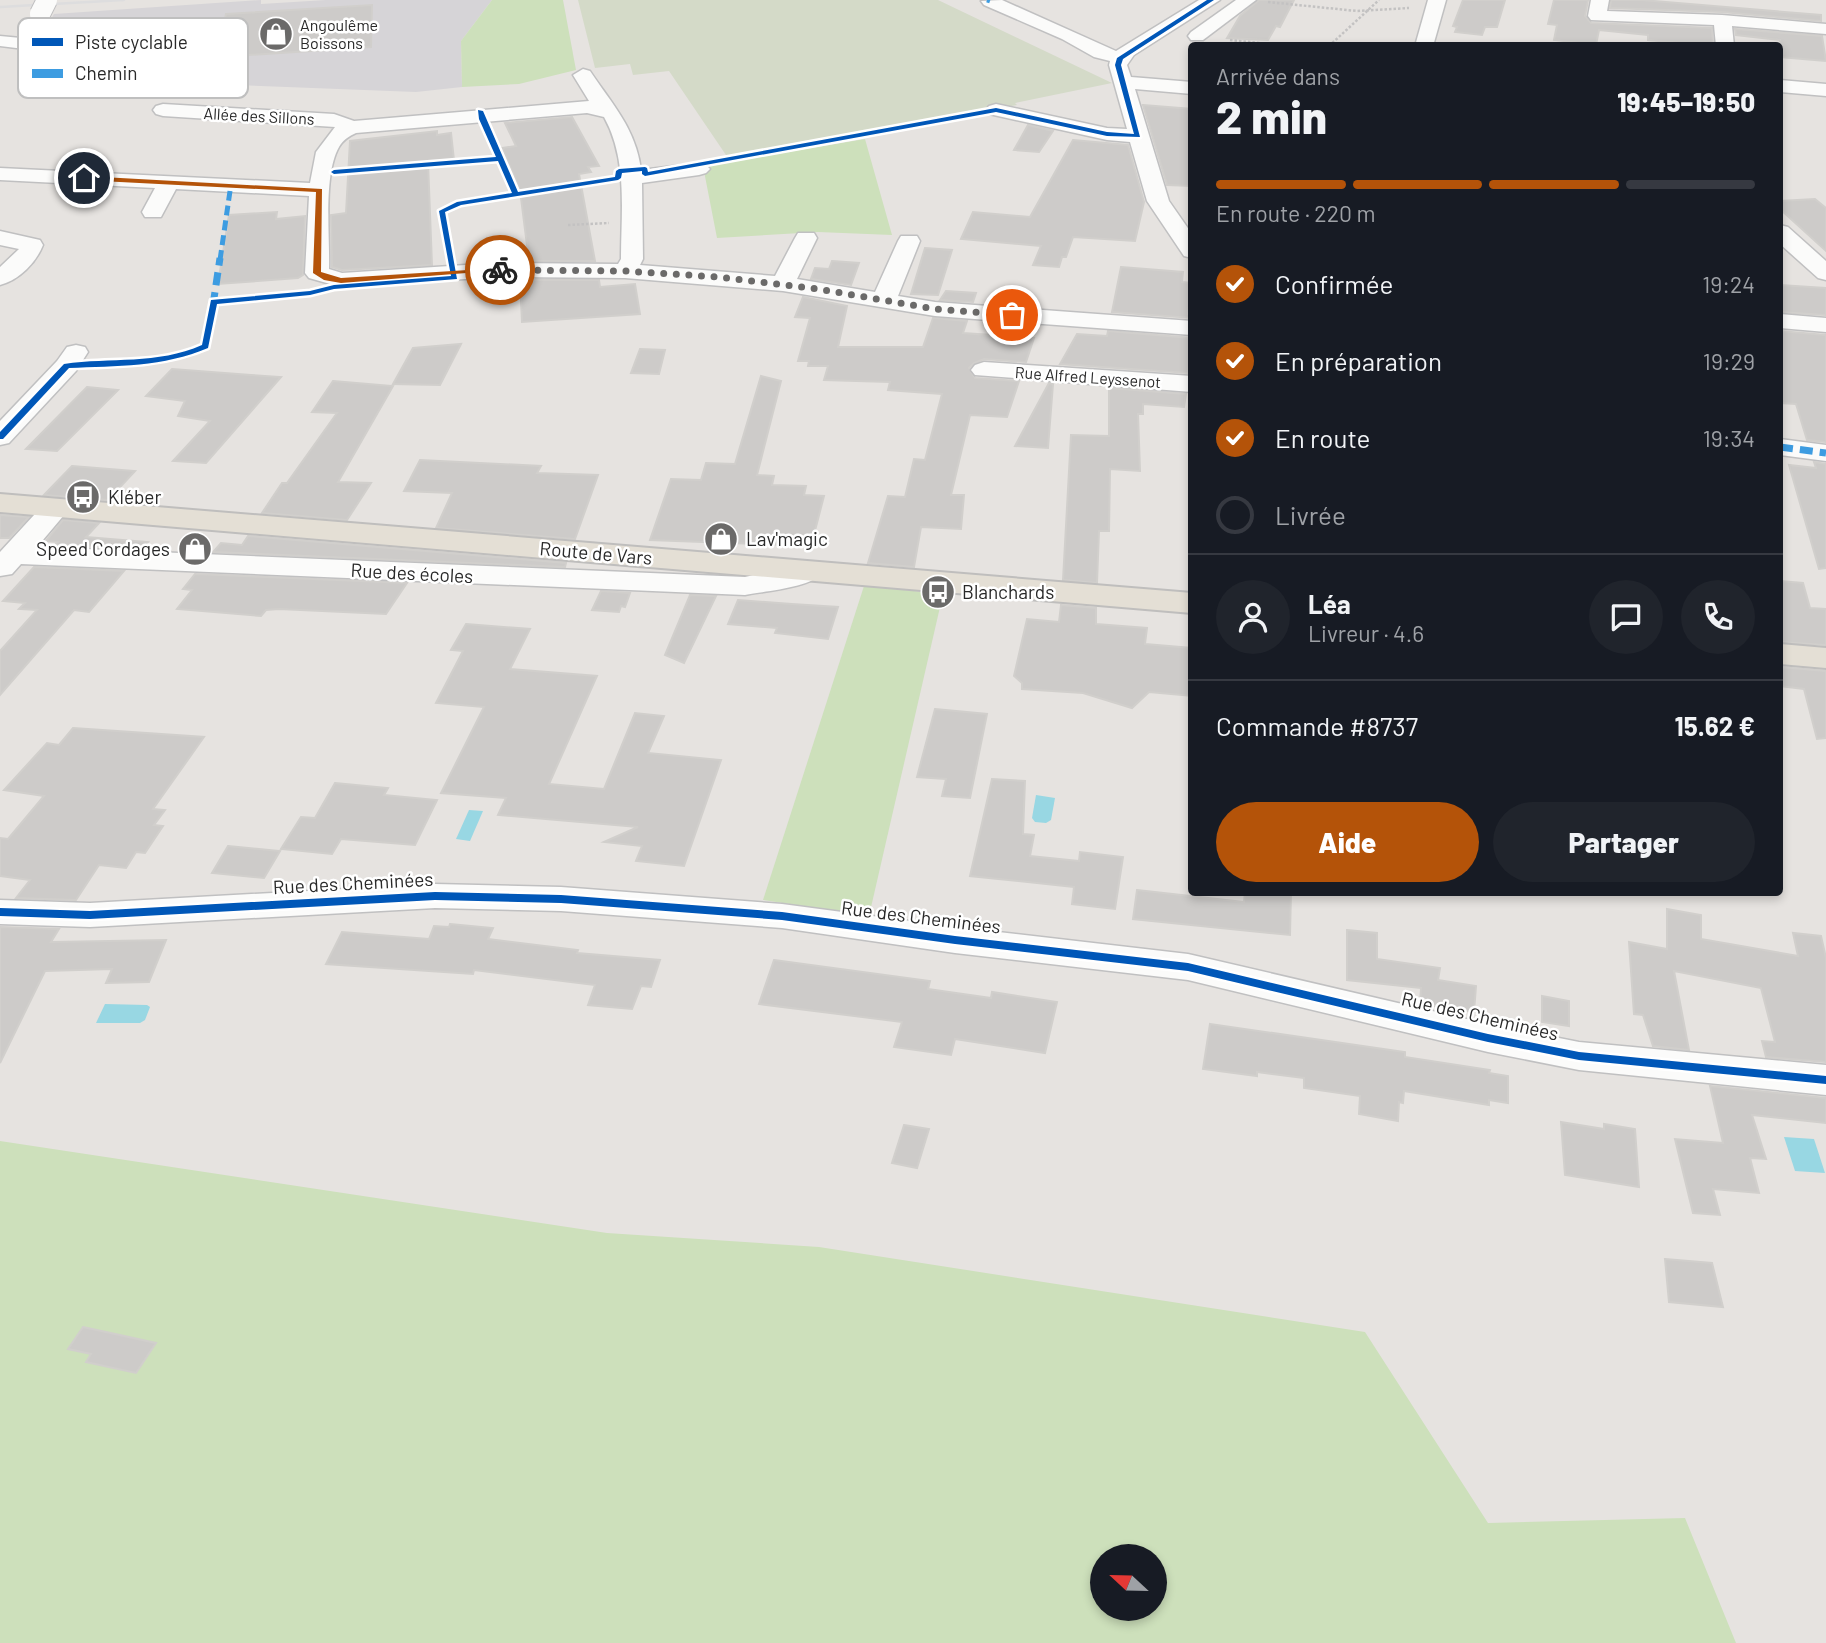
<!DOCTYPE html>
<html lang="fr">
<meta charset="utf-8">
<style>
body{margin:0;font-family:Barlow,sans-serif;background:#20242c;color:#f1f3f6;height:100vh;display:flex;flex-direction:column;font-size:26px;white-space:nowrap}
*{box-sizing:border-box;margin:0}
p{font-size:23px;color:#9ea1a6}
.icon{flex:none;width:38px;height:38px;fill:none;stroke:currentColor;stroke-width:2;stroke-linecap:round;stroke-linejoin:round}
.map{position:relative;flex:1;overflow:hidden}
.details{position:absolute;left:1188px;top:42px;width:595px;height:854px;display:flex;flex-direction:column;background:#171b24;border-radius:7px;box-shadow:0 4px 10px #0003}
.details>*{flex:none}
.needle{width:46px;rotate:292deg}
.buttons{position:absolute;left:1090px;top:1544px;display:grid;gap:14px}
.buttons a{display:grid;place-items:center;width:77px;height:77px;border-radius:50%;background:#171b24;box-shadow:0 4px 10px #0003;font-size:35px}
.pin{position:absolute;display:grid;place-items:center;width:60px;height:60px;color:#fff;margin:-30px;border:4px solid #fff;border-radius:50%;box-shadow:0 2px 7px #0007}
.courier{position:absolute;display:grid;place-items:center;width:70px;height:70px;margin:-35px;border:5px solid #b45309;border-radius:50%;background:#fff;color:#222;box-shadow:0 2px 9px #0007}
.headline em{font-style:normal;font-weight:800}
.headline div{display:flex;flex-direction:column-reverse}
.headline{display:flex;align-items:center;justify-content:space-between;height:119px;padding:0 28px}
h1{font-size:46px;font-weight:800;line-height:52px}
.bar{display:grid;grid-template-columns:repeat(4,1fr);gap:10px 7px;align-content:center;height:84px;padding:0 28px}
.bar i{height:9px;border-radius:5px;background:#363941}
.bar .active{background:#b45309}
.bar p{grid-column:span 4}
.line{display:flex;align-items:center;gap:18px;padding:0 28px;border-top:2px solid #363941}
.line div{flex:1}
.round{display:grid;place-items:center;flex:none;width:74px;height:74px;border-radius:37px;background:#20242c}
ol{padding:0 28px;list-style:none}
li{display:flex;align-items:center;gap:21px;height:77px}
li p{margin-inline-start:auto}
li .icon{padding:7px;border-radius:50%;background:#b45309;color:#fff;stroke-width:4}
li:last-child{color:#9ea1a6}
li i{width:38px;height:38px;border:4px solid #363941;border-radius:50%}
.cta{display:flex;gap:14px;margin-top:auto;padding:14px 28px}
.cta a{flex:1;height:80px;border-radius:42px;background:#b45309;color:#fff;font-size:28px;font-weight:800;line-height:80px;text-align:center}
.cta a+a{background:#20242c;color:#f1f3f6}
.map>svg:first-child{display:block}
.industrial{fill:#d6d4d7}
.green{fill:#cde0bb;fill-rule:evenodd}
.cemetery{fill:#d4dac8}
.water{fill:#98d7e3}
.building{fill:#cdcbc9;stroke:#d1cfcc;stroke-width:2}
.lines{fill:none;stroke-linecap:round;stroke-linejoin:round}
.minor-casing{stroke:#c0c0c1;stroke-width:3}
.major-casing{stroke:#bfbebd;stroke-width:4}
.path{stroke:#c3c2c2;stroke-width:2.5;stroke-dasharray:2.5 2;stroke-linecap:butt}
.minor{fill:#fbfbfa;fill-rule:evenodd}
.major{fill:#e4dfd5;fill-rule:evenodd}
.rail{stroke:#ddddde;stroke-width:2.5}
.minor-bridge-casing{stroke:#c0c0c1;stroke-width:22;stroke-linecap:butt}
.minor-bridge{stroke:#fbfbfa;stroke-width:20}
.quiet-far1{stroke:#3d9ce1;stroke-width:5;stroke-dasharray:10 5;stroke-linecap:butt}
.quiet{stroke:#3d9ce1;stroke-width:7;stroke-dasharray:13 7;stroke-linecap:butt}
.cycleway-casing{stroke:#fff;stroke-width:5}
.cycleway{fill:#0057b8;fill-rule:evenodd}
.route{fill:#b45309}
.done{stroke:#6b6a69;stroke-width:7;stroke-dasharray:0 12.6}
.labels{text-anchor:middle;stroke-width:5;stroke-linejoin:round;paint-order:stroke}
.far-poi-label{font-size:16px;fill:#292929;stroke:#fff;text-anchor:start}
.far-street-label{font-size:16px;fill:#292929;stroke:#fff}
.poi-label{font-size:19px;fill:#292929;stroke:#fff;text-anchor:start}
.street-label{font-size:19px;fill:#292929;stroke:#fff}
.key{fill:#fff;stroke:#bfbfbf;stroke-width:2}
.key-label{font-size:19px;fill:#292929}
</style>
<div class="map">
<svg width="1826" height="1643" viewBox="0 0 1826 1643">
<rect width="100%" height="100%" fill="#e6e3e0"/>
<polygon class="industrial" points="261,0 261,4 326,0 492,0 461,41 462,87 416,92 110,80 80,76 77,66 67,53 19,40 19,36 48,24 54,14"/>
<g class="green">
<polygon points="492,0 563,0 576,70 519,84 462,87 461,41"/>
<polygon points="865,139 892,235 818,232 717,238 703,166"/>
<polygon points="864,586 943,594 869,916 763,900"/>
<path d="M0 1141 607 1233 819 1247 1365 1332 1488 1523 1685 1518 1736 1643H0ZM1102 1556H1155V1608H1102Z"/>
</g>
<polygon class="cemetery" points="578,0 938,0 1112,83 1015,103 1017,105 1001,108 997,106 728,158 669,71 633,75 630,64 595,68"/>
<g class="water">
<polygon points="1036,795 1055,798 1051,820 1046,823 1035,822 1032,818"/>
<polygon points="469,810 483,811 470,841 456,839"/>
<polygon points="105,1004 147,1005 150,1007 145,1020 140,1023 96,1023"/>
<polygon points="1784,1137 1814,1139 1825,1173 1795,1171"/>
</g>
<g class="building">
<polygon points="1259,0 1294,0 1280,27 1276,26 1268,40 1227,38 1240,16"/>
<polygon points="1463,0 1505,0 1497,27 1485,27 1482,35 1455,32 1457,27 1453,26"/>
<polygon points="1554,0 1588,0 1585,16 1591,23 1712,28 1713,46 1648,40 1648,35 1599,30 1596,45 1554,40 1557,25 1548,24"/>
<polygon points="1611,0 1642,0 1821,15 1821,21 1722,12 1610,8"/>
<polygon points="372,5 371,47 219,57 221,50 177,53 184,26 224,23 226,14"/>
<polygon points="1735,29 1822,36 1826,61 1780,57 1780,40 1736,35"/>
<polygon points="1143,105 1192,109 1192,186 1167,185"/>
<polygon points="572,117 599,166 588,167 591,172 579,174 595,261 529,261 520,190 502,148 516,146 505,123"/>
<polygon points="1028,125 1053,131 1039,152 1014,150"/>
<polygon points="437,131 437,135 451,133 454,160 428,162 432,265 342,270 332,267 331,215 346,213 350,141"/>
<polygon points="1073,140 1128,145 1144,202 1135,241 1073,237 1066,257 1062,257 1059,267 1033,265 1041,246 961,239 973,212 1030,217"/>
<polygon points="1815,199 1826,208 1826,251 1780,209 1780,201"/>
<polygon points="277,212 276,219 305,216 303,275 298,278 218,284 229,215"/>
<polygon points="925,248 952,250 938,295 911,294"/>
<polygon points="832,261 859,263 851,285 811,279 815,268 829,269"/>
<polygon points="1121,267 1183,272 1182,282 1192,283 1188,314 1192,315 1192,318 1112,312"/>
<polygon points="520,280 599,280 600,287 635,284 640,314 522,322"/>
<polygon points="1780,285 1826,288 1826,315 1780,312"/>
<polygon points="946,291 976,293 973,302 940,300"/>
<polygon points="803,297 847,306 838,347 923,347 933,318 967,321 963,333 1034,338 1026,362 984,359 974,363 969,368 975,378 1019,381 1007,417 970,415 951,495 964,495 961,529 921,527 914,567 868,563 888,496 905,497 914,459 925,460 942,394 888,390 890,382 824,380 828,366 808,366 809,361 798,361 810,318 795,317"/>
<polygon points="1108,331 1192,338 1188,373 1060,364 1077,334 1107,336"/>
<polygon points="1780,331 1826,335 1826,442 1807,440 1796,404 1780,403"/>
<polygon points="461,344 440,385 393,384 413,348"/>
<polygon points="640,349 665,350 659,374 631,373"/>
<polygon points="172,369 251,375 281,377 206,463 173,461 210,421 178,416 185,401 146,396"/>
<polygon points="761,376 781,381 757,475 774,476 772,485 806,486 804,495 824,496 811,546 650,540 671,479 701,480 706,463 735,464"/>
<polygon points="333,381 393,386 338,482 371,483 347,520 262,513 282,483 287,483 337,413 312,412"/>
<polygon points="1049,383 1053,384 1048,448 1015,446"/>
<polygon points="87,387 118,390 57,451 26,449"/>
<polygon points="1109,388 1186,394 1184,407 1143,404 1143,414 1138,414 1140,471 1110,469 1109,531 1099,531 1097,583 1063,580 1071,435 1109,436"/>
<polygon points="420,460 541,466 537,473 598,475 575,539 436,528 452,493 404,491"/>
<polygon points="1814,462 1826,464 1826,568 1819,569 1789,465 1816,468"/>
<polygon points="72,466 135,471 108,500 44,495"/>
<polygon points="0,515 29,517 9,538 0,538"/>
<polygon points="63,520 99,523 86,537 148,542 142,549 55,545 58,542 46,541"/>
<polygon points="248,536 566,563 565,567 213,552 221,543 242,545"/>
<polygon points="34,567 124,571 89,612 74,610 0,695 0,651 37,610 19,609 25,603 3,601"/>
<polygon points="195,574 407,583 386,614 279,609 266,610 261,616 177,609 192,590 183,589"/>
<polygon points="1780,581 1803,583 1810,608 1826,609 1826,645 1780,642"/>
<polygon points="601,591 630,593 625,607 621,606 619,612 592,610"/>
<polygon points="690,595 716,596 684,663 665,655"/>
<polygon points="738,600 792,604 838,607 828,639 775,633 777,628 728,624"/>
<polygon points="1061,605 1096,608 1096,624 1147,628 1145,644 1192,648 1192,696 1149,692 1132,708 1083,693 1022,689 1022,683 1014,676 1027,619 1059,622"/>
<polygon points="466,624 530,629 510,669 597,676 549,784 604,789 635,713 664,716 648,753 721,760 684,866 636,861 642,846 604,842 638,827 498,815 506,798 441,793 484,707 436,703 463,651 451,650"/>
<polygon points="1780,667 1826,671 1826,738 1817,739 1804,689 1780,686"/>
<polygon points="935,709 987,714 970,798 942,796 946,779 917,777"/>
<polygon points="73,728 204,737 153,809 165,810 154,825 163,826 145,853 136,852 126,868 99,865 76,900 16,898 30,880 0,876 0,838 8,839 44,796 4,790 47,743 59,745"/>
<polygon points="992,779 1025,781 1023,834 1034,835 1030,856 1079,861 1080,852 1123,857 1115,909 1072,904 1074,887 970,876"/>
<polygon points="335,783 388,788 384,795 437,800 415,845 341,839 332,854 281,849 301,817 315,818"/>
<polygon points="228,846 280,851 264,878 212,873"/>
<polygon points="1137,890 1244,902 1245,892 1291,892 1290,935 1133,919"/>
<polygon points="1667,909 1701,915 1701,939 1798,956 1793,933 1821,936 1826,958 1826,1062 1766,1057 1762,1041 1775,1042 1761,988 1674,971 1689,1050 1653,1046 1643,1015 1634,1014 1629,942 1667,949"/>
<polygon points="450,924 493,928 488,939 578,950 577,953 660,960 651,987 641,986 632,1009 588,1005 595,985 474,970 473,974 326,964 342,932 429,939 434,926 449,927"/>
<polygon points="0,927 59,929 51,942 166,940 149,982 106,983 112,969 45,971 0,1063"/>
<polygon points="1347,930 1377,933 1377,959 1440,968 1438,980 1476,986 1474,1012 1420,1004 1421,988 1347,980"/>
<polygon points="774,960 930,981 928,989 991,998 992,992 1057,1002 1045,1053 955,1039 951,1055 894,1047 902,1022 759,1004"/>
<polygon points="1542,996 1569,1001 1569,1026 1542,1022"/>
<polygon points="1210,1024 1405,1052 1405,1057 1490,1070 1489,1073 1508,1076 1508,1103 1489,1100 1489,1105 1404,1091 1403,1103 1399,1102 1398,1121 1359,1114 1360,1096 1304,1088 1304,1078 1257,1072 1257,1076 1203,1069"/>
<polygon points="1710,1086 1826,1098 1826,1123 1752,1115 1766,1159 1750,1158 1759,1193 1713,1189 1720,1215 1693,1213 1675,1139 1723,1143"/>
<polygon points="1561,1122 1604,1129 1604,1124 1635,1129 1639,1187 1565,1175"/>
<polygon points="904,1125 929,1129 917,1168 892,1163"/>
<polygon points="1665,1259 1712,1263 1723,1307 1669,1302"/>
<polygon points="83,1327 106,1332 156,1343 136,1373 86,1362 91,1354 68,1349"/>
</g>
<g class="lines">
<g class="minor-casing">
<g id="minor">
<polygon points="1002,0 1116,51 1199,0 1220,0 1134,55 1127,65 1131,77 1192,82 1192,94 1135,89 1169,201 1192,234 1192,258 1184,256 1147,201 1130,142 1107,140 989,114 986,110 989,106 996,104 1107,128 1127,129 1109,65 1110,61 1094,57 1062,39 984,5 981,1"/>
<polygon points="1236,0 1256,0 1203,40 1191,40 1188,36 1191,32"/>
<polygon points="1428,0 1446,0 1433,46 1415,46"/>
<polygon points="1591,0 1609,0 1607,11 1722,15 1826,24 1826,34 1732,26 1734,46 1716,46 1714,25 1591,20 1588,16"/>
<polygon points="0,36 73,43 82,49 73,55 0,46"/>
<path d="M583 69 590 71C612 104 636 129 641 170L699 163 706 165 710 169 706 173 699 175 642 183 643 259 640 265 775 276 795 238 798 233H814L817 238 797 279 875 292 898 241 901 236H917L920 241 898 296 935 302 1192 321V335L935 316 783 291 625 278 496 277 341 287 309 278 305 273 309 196 176 189 161 217H145L142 212 155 188 0 180V168L310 183 316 152 335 127 163 116 156 114 153 110 156 106 163 104 334 114 354 121 589 101 573 75ZM587 113 604 117C628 160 621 211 621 259L618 264 496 263 342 273 329 269C330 236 323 175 339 147 343 140 349 136 356 133Z"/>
<polygon points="1780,80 1826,84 1826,96 1780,92"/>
<polygon points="1780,225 1788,227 1826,261 1826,280 1818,278 1780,244"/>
<path d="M0 231 40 240 43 245C36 263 19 280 0 285V267L19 249 0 245Z"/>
<polygon points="1780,314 1826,318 1826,332 1780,328"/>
<polygon points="76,345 85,347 88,352 76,371 9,443 0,445 0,421 57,361 67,347"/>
<polygon points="984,362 1192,376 1192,392 975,375 971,370 975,365"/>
<polygon points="1780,439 1826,445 1826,461 1780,455"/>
<path d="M56 500 66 502 70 508 37 547 745 577 808 563 818 566 823 572C812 588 764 591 745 595L21 564 12 574 0 576V552L46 502Z"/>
<polygon points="435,884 561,887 782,904 955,927 1188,954 1488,1024 1579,1042 1826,1065 1826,1095 1579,1070 1488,1052 1188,980 955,953 782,928 561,911 435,908 90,927 0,924 0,900 90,903"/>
</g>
</g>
<g class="major-casing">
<g id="major">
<polygon points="0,494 1192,593 1192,613 0,512"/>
<polygon points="1780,644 1826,648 1826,668 1780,664"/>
</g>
</g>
<g class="path">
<polyline points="1268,2 1357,11 1409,8"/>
<polyline points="1230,40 1288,46"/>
<polyline points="1329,46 1379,0"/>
<polyline points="568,225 609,223"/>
</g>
<use href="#minor" class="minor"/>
<use href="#major" class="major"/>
<polyline class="rail" points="0,7 124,0"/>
<g class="minor-bridge-casing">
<polyline id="minor-bridge" points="40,14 47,0"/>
</g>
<use href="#minor-bridge" class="minor-bridge"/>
<g class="quiet-far1">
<polyline points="987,0 990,1"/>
<polyline points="220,260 230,191"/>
</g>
<g class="quiet">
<polyline points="213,305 220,258"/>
<polyline points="1780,447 1826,453"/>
</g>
<g class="cycleway-casing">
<g id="cycleway">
<path d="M1207 0H1214L1123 59 1121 65 1140 137 1107 136 996 112 645 176 642 174V171L622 173 621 178 618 180 461 205 445 212 457 279 334 289 310 295 217 304 208 348C164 367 116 366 69 368L3 439H0V432L64 364C111 357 157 365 202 345L211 300 310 291 334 285 451 276 439 211 457 202 512 193 498 161 334 174 331 172 334 170 496 157 479 119 478 110 483 111 518 192 615 177 616 171 619 169 645 167 647 168 648 172 996 108 1107 132 1134 134 1115 65 1117 58Z"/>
<polygon points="435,892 561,895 782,912 955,936 1188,963 1488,1034 1579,1052 1826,1076 1826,1084 1579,1060 1488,1042 1188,971 955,944 782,920 561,903 435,900 90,919 0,916 0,908 90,911"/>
</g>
</g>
<use href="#cycleway" class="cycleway"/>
</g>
<polygon class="route" points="84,176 322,189 321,272 341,278 500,268 504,270 341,283 324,280 313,273 316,192 81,180"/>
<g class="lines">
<polyline class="done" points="500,270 625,271 718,277 818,289 935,309 1012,315"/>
</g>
<defs>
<g id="shop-disc" transform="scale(1.75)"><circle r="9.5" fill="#6b6a69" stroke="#fff"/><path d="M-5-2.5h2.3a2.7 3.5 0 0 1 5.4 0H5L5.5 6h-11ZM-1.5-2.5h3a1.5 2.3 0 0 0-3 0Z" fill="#fff"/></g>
<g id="bus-disc" transform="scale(1.75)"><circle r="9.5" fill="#6b6a69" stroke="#fff"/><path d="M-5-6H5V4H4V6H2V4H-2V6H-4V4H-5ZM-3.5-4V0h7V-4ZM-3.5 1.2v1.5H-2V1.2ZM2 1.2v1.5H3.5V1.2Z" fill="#fff"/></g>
</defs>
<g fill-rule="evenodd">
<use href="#shop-disc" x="276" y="34"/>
<use href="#bus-disc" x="83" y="497"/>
<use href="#shop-disc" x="721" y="539"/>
<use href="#shop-disc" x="195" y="549"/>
<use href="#bus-disc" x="938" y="592"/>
</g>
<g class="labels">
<g class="far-poi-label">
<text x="300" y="31">Angoulême<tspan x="300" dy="18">Boissons</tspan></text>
</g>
<g class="far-street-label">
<text transform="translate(259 116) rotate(3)" y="6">Allée des Sillons</text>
<text transform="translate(1088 377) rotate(4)" y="6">Rue Alfred Leyssenot</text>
</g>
<g class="poi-label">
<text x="108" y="504">Kléber</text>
<text x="746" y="546">Lav'magic</text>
<text x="170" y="556" text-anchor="end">Speed Cordages</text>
<text x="962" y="599">Blanchards</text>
</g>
<g class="street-label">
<text transform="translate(596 553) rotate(5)" y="7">Route de Vars</text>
<text transform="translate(412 573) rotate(3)" y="7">Rue des écoles</text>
<text transform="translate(353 883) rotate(-3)" y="7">Rue des Cheminées</text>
<text transform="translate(921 917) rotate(7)" y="7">Rue des Cheminées</text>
<text transform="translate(1480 1016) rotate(13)" y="7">Rue des Cheminées</text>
</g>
</g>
<rect x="18" y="18" width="230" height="80" rx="10" class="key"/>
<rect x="32" y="38" width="31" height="8" fill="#0057b8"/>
<rect x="32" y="69" width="31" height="9" fill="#3d9ce1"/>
<g class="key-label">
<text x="75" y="49">Piste cyclable</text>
<text x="75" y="80">Chemin</text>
</g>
</svg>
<div class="buttons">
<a><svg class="needle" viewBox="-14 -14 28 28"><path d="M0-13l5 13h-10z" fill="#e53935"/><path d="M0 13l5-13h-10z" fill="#9ea1a6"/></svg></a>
</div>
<div class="pin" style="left:1012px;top:315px;background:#ea580c"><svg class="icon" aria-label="bag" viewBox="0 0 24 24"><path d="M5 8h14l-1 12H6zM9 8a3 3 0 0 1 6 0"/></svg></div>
<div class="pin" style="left:84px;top:178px;background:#1f2937"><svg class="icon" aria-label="home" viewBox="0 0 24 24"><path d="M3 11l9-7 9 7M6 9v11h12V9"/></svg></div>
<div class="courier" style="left:500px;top:270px"><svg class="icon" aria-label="bike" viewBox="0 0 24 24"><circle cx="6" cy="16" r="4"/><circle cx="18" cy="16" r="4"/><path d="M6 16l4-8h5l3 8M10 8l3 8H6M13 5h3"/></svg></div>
<section class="details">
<div class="headline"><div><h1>2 min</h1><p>Arrivée dans</p></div><em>19:45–19:50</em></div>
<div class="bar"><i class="active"></i><i class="active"></i><i class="active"></i><i></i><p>En route · 220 m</p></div>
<ol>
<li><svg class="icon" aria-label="check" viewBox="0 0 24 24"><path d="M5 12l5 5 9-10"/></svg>Confirmée<p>19:24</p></li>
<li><svg class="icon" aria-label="check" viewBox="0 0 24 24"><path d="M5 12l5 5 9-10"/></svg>En préparation<p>19:29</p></li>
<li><svg class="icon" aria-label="check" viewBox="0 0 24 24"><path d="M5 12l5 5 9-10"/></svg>En route<p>19:34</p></li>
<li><i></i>Livrée</li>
</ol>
<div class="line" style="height:126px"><a class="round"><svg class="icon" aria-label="person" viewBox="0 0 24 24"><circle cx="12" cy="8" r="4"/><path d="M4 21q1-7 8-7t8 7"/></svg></a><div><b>Léa</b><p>Livreur · 4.6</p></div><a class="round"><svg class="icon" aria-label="chat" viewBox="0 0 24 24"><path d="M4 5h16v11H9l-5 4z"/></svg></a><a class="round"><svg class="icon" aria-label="phone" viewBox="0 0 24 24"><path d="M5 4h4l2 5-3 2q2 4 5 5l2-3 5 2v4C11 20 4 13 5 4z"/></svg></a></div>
<div class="line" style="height:91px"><div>Commande #8737</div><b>15.62 €</b></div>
<div class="cta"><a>Aide</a><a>Partager</a></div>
</section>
</div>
